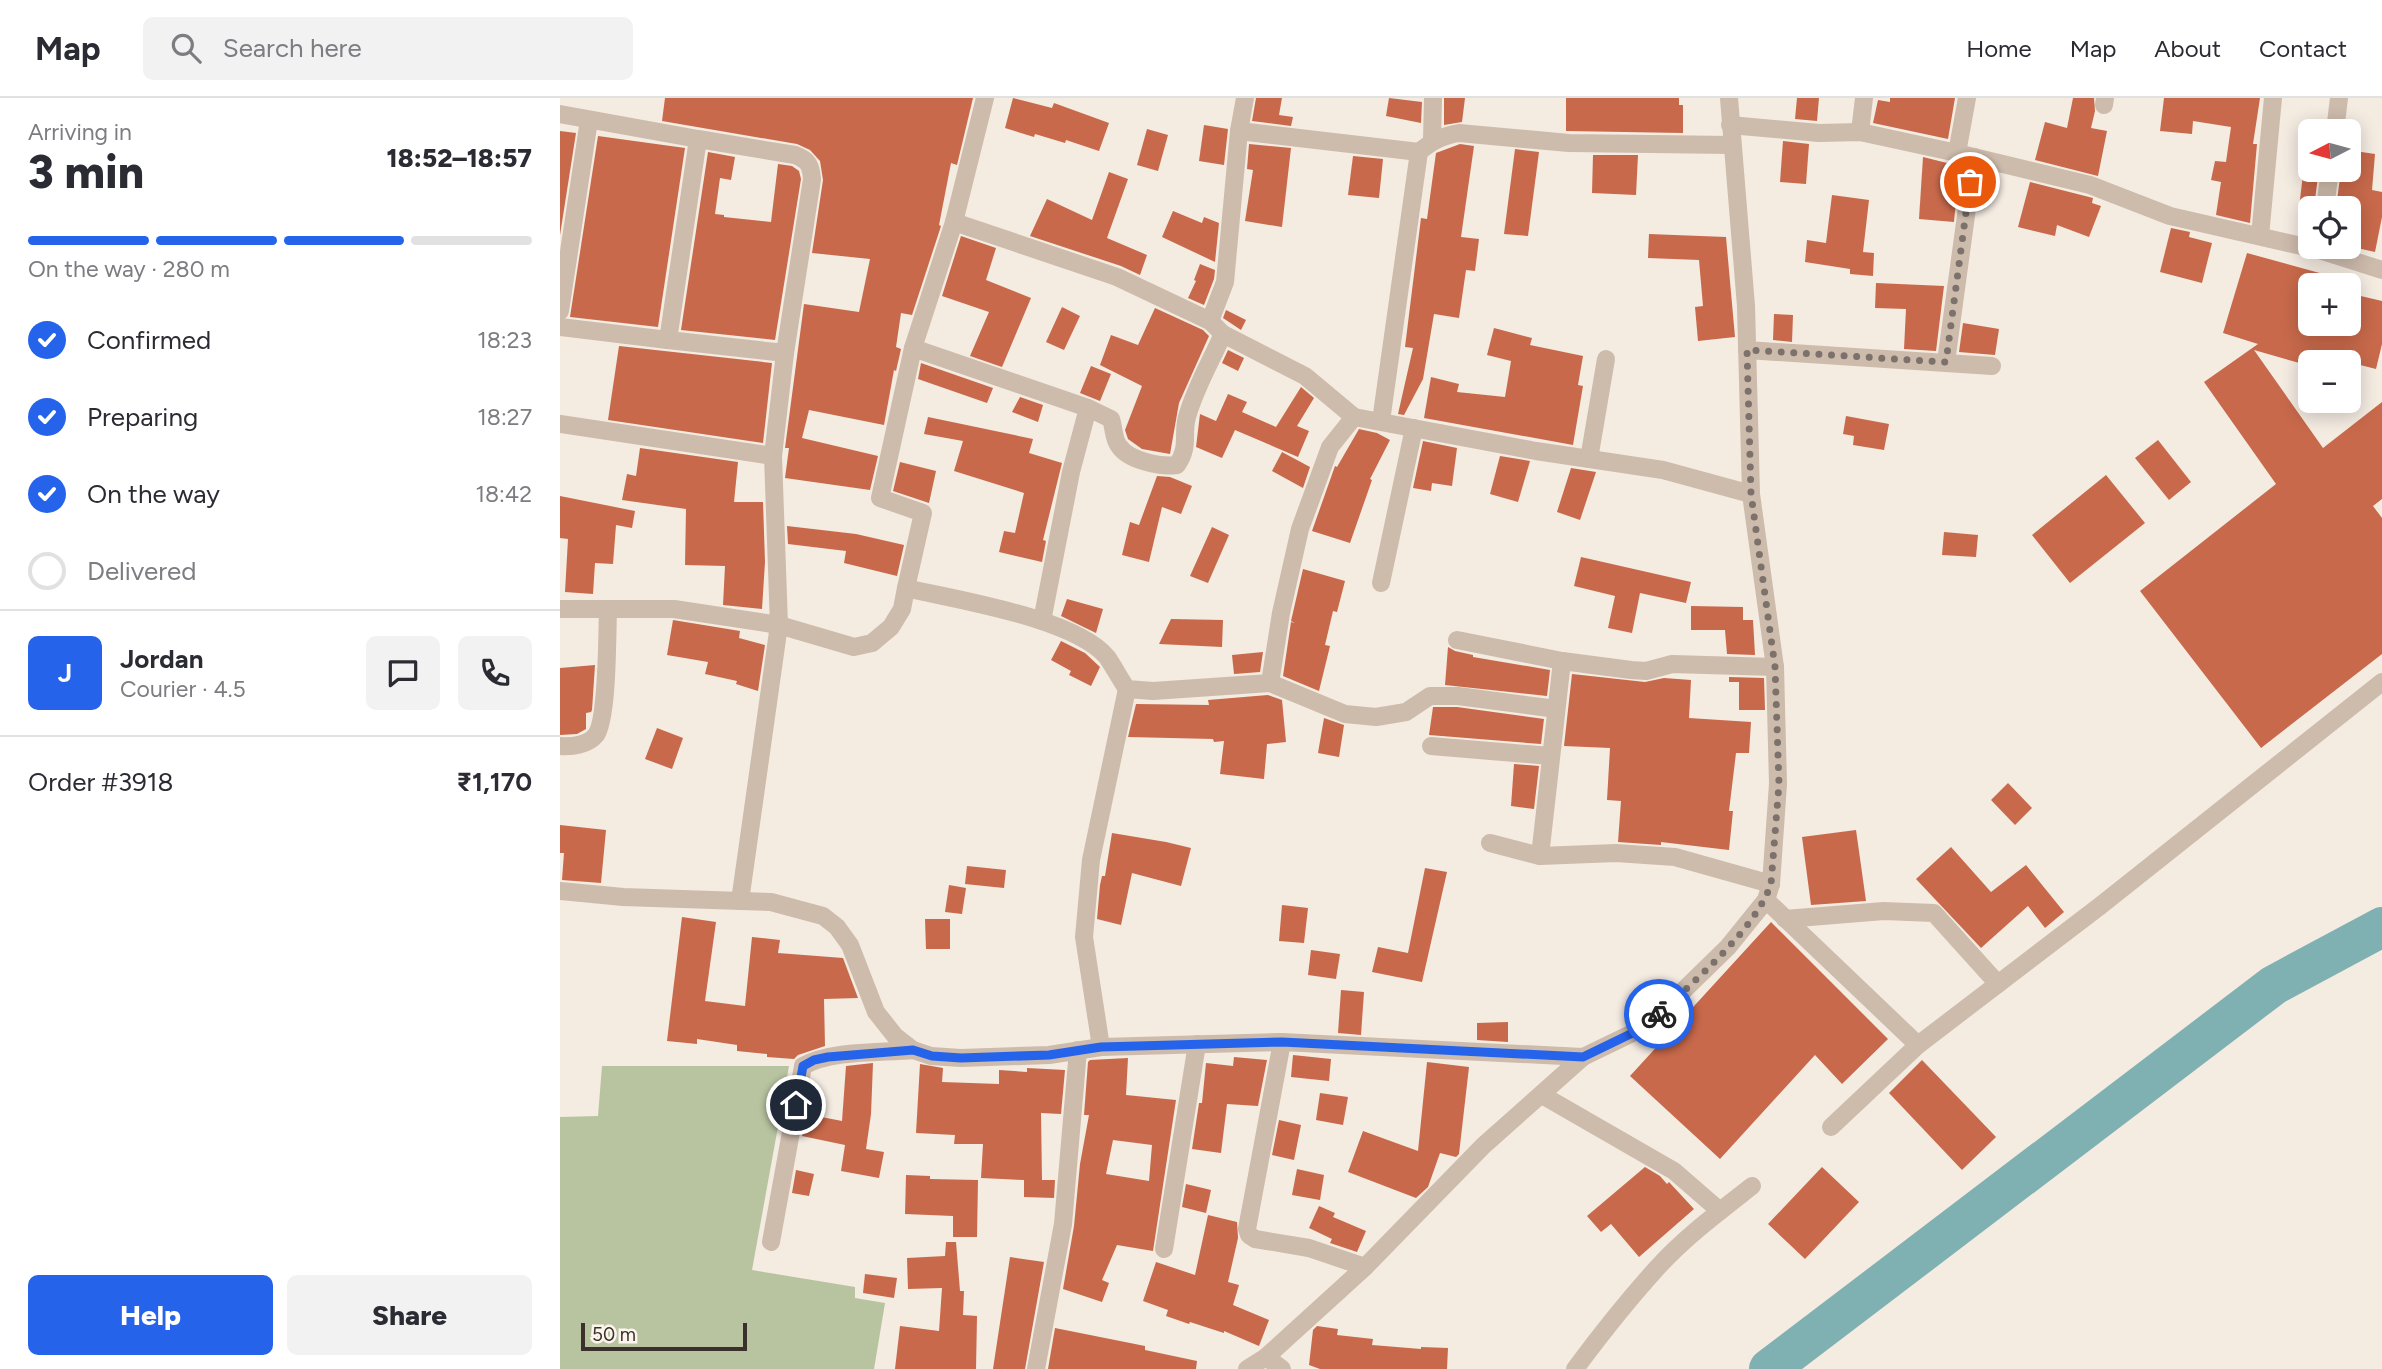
<!DOCTYPE html>
<meta charset="utf-8">
<style>
body{margin:0;font-family:Figtree,sans-serif;background:#f2f2f3;color:#2b2b33;height:100vh;display:flex;flex-direction:column;font-size:26px;white-space:nowrap}
*{box-sizing:border-box;margin:0}
p{font-size:23px;color:#7c7c81}
.icon{flex:none;width:38px;height:38px;fill:none;stroke:currentColor;stroke-width:2;stroke-linecap:round;stroke-linejoin:round}
.map{position:relative;flex:1;overflow:hidden}
.details{display:flex;flex-direction:column;background:#fff;width:560px}
.details>*{flex:none}
.needle{width:46px;rotate:264deg}
.tools{position:absolute;left:1738px;top:21px;display:grid;gap:14px}
.tools a{display:grid;place-items:center;width:63px;height:63px;border-radius:10px;background:#fff;box-shadow:0 4px 18px #0003;font-size:35px}
.scale{position:absolute;left:21px;bottom:18px;width:166px;box-sizing:border-box;padding-left:7px;border:4px solid #3b302b;border-top:0;font-size:19px;line-height:24px;white-space:nowrap;color:#3b302b;-webkit-text-stroke:5px #fbf5ee;paint-order:stroke}
.pin{position:absolute;display:grid;place-items:center;width:60px;height:60px;color:#fff;margin:-30px;border:4px solid #fff;border-radius:50%;box-shadow:0 2px 7px #0007}
.courier{position:absolute;display:grid;place-items:center;width:70px;height:70px;margin:-35px;border:5px solid #2563eb;border-radius:50%;background:#fff;color:#222;box-shadow:0 2px 9px #0007}
.summary em{font-style:normal;font-weight:800}
.summary div{display:flex;flex-direction:column-reverse}
.summary{display:flex;align-items:center;justify-content:space-between;height:119px;padding:0 28px}
h1{font-size:46px;font-weight:800;line-height:52px}
.bar{display:grid;grid-template-columns:repeat(4,1fr);gap:10px 7px;align-content:center;height:84px;padding:0 28px}
.bar i{height:9px;border-radius:5px;background:#e1e1e2}
.bar .on{background:#2563eb}
.bar p{grid-column:span 4}
.line{display:flex;align-items:center;gap:18px;padding:0 28px;border-top:2px solid #e1e1e2}
.line div{flex:1}
.round{display:grid;place-items:center;flex:none;width:74px;height:74px;border-radius:10px;background:#f2f2f3}
ol{padding:0 28px;list-style:none}
li{display:flex;align-items:center;gap:21px;height:77px}
li p{margin-inline-start:auto}
li .icon{padding:7px;border-radius:50%;background:#2563eb;color:#fff;stroke-width:4}
li:last-child{color:#7c7c81}
li i{width:38px;height:38px;border:4px solid #e1e1e2;border-radius:50%}
.button{display:flex;gap:14px;margin-top:auto;padding:14px 28px}
.button a{flex:1;height:80px;border-radius:10px;background:#2563eb;color:#fff;font-size:28px;font-weight:800;line-height:80px;text-align:center}
.button a+a{background:#f2f2f3;color:#2b2b33}
header{display:flex;align-items:center;gap:42px;box-sizing:border-box;height:98px;padding:0 35px;background:#fff;border-bottom:2px solid #e1e1e2}
header strong{font-size:33px}
nav{display:flex;gap:38px;margin-inline-start:auto;font-size:24px}
.search{width:490px;height:63px;background:#f2f2f3;display:flex;align-items:center;gap:18px;box-sizing:border-box;padding:0 24px;border-radius:10px;color:#7c7c81;font-size:26px}
main{display:flex;flex:1;min-height:0}
.map>svg:first-child{display:block}
.green{fill:#b8c4a0}
.lines{fill:none;stroke-linecap:round;stroke-linejoin:round}
.river{stroke:#7fb0b2;stroke-width:40}
.building{fill:#c8694b;fill-rule:evenodd}
.minor{stroke:#cdbbac;stroke-width:18}
.done{stroke:#7c716b;stroke-width:7;stroke-dasharray:0 12.6}
.route{stroke:#2563eb;stroke-width:9}
</style>
<header>
<strong>Map</strong>
<div class="search"><svg class="icon" aria-label="search" viewBox="0 0 24 24"><circle cx="10" cy="10" r="6"/><path d="M15 15l6 6"/></svg>Search here</div>
<nav><a>Home</a><a>Map</a><a>About</a><a>Contact</a></nav>
</header>
<main>
<section class="details">
<div class="summary"><div><h1>3 min</h1><p>Arriving in</p></div><em>18:52–18:57</em></div>
<div class="bar"><i class="on"></i><i class="on"></i><i class="on"></i><i></i><p>On the way · 280 m</p></div>
<ol>
<li><svg class="icon" aria-label="check" viewBox="0 0 24 24"><path d="M5 12l5 5 9-10"/></svg>Confirmed<p>18:23</p></li>
<li><svg class="icon" aria-label="check" viewBox="0 0 24 24"><path d="M5 12l5 5 9-10"/></svg>Preparing<p>18:27</p></li>
<li><svg class="icon" aria-label="check" viewBox="0 0 24 24"><path d="M5 12l5 5 9-10"/></svg>On the way<p>18:42</p></li>
<li><i></i>Delivered</li>
</ol>
<div class="line" style="height:126px"><b class="round" style="background:#2563eb;color:#fff">J</b><div><b>Jordan</b><p>Courier · 4.5</p></div><a class="round"><svg class="icon" aria-label="chat" viewBox="0 0 24 24"><path d="M4 5h16v11H9l-5 4z"/></svg></a><a class="round"><svg class="icon" aria-label="phone" viewBox="0 0 24 24"><path d="M5 4h4l2 5-3 2q2 4 5 5l2-3 5 2v4C11 20 4 13 5 4z"/></svg></a></div>
<div class="line" style="height:91px"><div>Order #3918</div><b>₹1,170</b></div>
<div class="button"><a>Help</a><a>Share</a></div>
</section>
<div class="map">
<svg width="1822" height="1271" viewBox="0 0 1822 1271">
<rect width="100%" height="100%" fill="#f4ebe1"/>
<polygon class="green" points="42,968 229,968 192,1172 295,1189 295,1200 325,1205 314,1271 0,1271 0,1019 38,1018"/>
<g class="lines">
<polyline class="river" points="1209,1271 1714,887 1822,829"/>
</g>
<g class="building">
<polygon points="105,0 413,0 397,67 391,65 379,127 381,128 352,217 341,215 336,249 341,251 336,273 334,272 324,327 249,312 242,340 318,358 310,392 225,380 229,350 225,350 244,206 299,214 310,161 252,155 263,82 260,63 250,52 237,46 102,23"/>
<polygon points="453,0 492,10 494,5 549,25 539,53 506,42 505,45 475,36 474,39 445,30"/>
<polygon points="696,0 722,0 719,17 733,19 731,28 692,23"/>
<polygon points="829,0 862,4 861,25 826,18"/>
<polygon points="884,0 905,0 902,24 884,27"/>
<polygon points="1006,0 1119,0 1119,7 1123,7 1123,35 1006,33"/>
<polygon points="1237,0 1259,0 1257,23 1235,21"/>
<polygon points="1330,0 1395,0 1388,41 1313,25 1318,2 1330,4"/>
<polygon points="1513,0 1534,0 1535,13 1531,30 1547,33 1538,78 1475,62 1485,24 1507,30"/>
<polygon points="1604,0 1700,0 1693,46 1697,46 1690,125 1656,117 1661,84 1651,82 1655,63 1666,64 1671,29 1633,23 1632,36 1600,33"/>
<polygon points="644,27 668,31 664,67 639,63"/>
<polygon points="587,31 608,37 598,73 577,67"/>
<polygon points="0,33 16,35 0,137"/>
<polygon points="38,38 125,50 98,229 10,219"/>
<polygon points="1223,43 1249,46 1246,86 1220,84"/>
<polygon points="689,46 731,50 722,129 685,123 693,72 687,71"/>
<polygon points="900,46 914,48 901,139 919,141 915,173 906,172 899,220 874,216 863,281 844,317 838,316 853,250 845,249 861,120 867,121 876,55"/>
<polygon points="955,51 979,54 968,138 944,136"/>
<polygon points="1788,52 1815,56 1812,92 1822,94 1822,119 1815,154 1788,148 1794,121 1788,121 1788,110 1776,110 1781,72 1788,72"/>
<polygon points="148,54 175,59 171,82 160,80 155,116 164,117 164,119 211,124 218,66 232,68 239,73 241,81 215,242 121,232"/>
<polygon points="1033,57 1078,57 1076,97 1032,95"/>
<polygon points="793,58 823,61 819,100 788,97"/>
<polygon points="1363,59 1399,68 1394,124 1359,121"/>
<polygon points="549,74 568,81 547,140 587,157 580,177 561,168 470,138 487,101 532,122"/>
<polygon points="1743,76 1758,78 1754,110 1739,110"/>
<polygon points="1470,84 1533,100 1532,105 1541,108 1529,139 1497,127 1495,138 1458,129"/>
<polygon points="1272,97 1309,102 1303,154 1314,155 1313,178 1290,176 1290,171 1245,164 1247,142 1266,145"/>
<polygon points="613,113 642,125 644,119 659,125 655,164 602,139"/>
<polygon points="1611,130 1630,134 1629,139 1652,145 1642,185 1600,174"/>
<polygon points="1089,136 1166,139 1175,239 1138,243 1135,209 1143,208 1139,162 1088,160"/>
<polygon points="401,138 436,150 426,182 471,200 442,269 410,258 429,214 382,198"/>
<polygon points="1687,155 1785,182 1784,187 1750,187 1750,226 1788,226 1788,195 1822,203 1822,246 1816,271 1757,256 1755,264 1750,264 1750,268 1694,252 1763,350 1822,304 1822,401 1813,408 1822,420 1822,556 1701,650 1580,493 1716,386 1644,284 1698,246 1663,235"/>
<polygon points="640,166 655,172 654,181 644,207 628,200 636,183 634,182"/>
<polygon points="1316,185 1384,188 1376,253 1344,251 1346,211 1315,210"/>
<polygon points="502,209 520,218 504,252 486,244"/>
<polygon points="595,210 643,232 649,238 619,305 610,356 582,351 568,341 565,332 582,288 540,267 551,237 578,247"/>
<polygon points="666,212 686,222 681,232 663,220"/>
<polygon points="1214,216 1233,217 1232,244 1213,242"/>
<polygon points="1403,225 1439,231 1435,257 1399,254"/>
<polygon points="934,230 972,240 970,247 1023,258 1018,287 1023,288 1013,347 864,320 871,279 899,286 897,294 945,299 951,263 927,257"/>
<polygon points="59,248 212,265 203,345 48,322"/>
<polygon points="668,252 684,260 678,273 662,265"/>
<polygon points="361,265 433,290 427,305 358,281"/>
<polygon points="531,268 551,276 540,303 520,295"/>
<polygon points="741,289 754,300 737,328 749,333 738,359 675,332 662,360 636,349 640,316 656,323 668,296 687,304 682,314 716,329"/>
<polygon points="460,299 483,307 478,324 452,314"/>
<polygon points="1286,318 1329,326 1324,352 1293,347 1294,338 1283,336"/>
<polygon points="368,319 473,341 469,355 502,365 483,442 486,443 482,464 439,454 444,433 455,435 464,395 394,373 403,343 364,336"/>
<polygon points="799,331 817,335 830,342 810,381 812,382 790,445 752,433 775,368 777,369"/>
<polygon points="1598,342 1631,384 1609,402 1575,360"/>
<polygon points="863,343 897,350 892,388 872,385 871,393 853,390"/>
<polygon points="80,350 178,364 174,404 203,404 205,464 202,511 163,507 165,468 125,467 126,411 62,402 67,376 76,378"/>
<polygon points="722,354 750,369 743,390 712,373"/>
<polygon points="940,358 970,363 958,404 930,396"/>
<polygon points="340,364 376,373 369,405 333,393"/>
<polygon points="1011,370 1036,374 1020,422 997,414"/>
<polygon points="1546,377 1585,425 1510,485 1472,437"/>
<polygon points="597,378 610,379 632,388 621,416 602,409 589,464 562,457 570,424 579,427"/>
<polygon points="0,398 75,413 72,430 56,427 53,466 35,465 33,496 5,494 8,441 0,440"/>
<polygon points="227,428 296,436 344,447 337,478 284,465 286,453 228,446"/>
<polygon points="652,429 669,437 648,485 630,478"/>
<polygon points="1384,434 1418,437 1416,459 1382,457"/>
<polygon points="1021,459 1131,484 1126,505 1080,495 1072,535 1048,530 1055,498 1014,488"/>
<polygon points="743,471 785,483 777,514 773,513 765,547 770,548 759,593 723,578 731,524 735,525 731,523"/>
<polygon points="507,501 543,511 536,535 501,518"/>
<polygon points="1131,508 1183,509 1183,522 1193,522 1195,557 1167,556 1165,532 1131,532"/>
<polygon points="611,521 663,522 662,549 599,546"/>
<polygon points="113,522 180,533 179,540 205,547 198,593 176,586 177,583 145,576 148,564 107,557"/>
<polygon points="501,543 525,555 540,569 531,588 509,577 511,573 491,562"/>
<polygon points="888,549 895,553 913,557 913,559 990,572 987,598 885,587"/>
<polygon points="703,554 700,574 674,576 672,557"/>
<polygon points="35,567 32,612 31,614 26,615 26,631 17,636 0,637 0,570"/>
<polygon points="1012,576 1085,584 1104,580 1131,582 1129,620 1191,624 1189,655 1176,655 1169,713 1173,713 1169,752 1101,744 1101,747 1058,744 1061,703 1047,702 1050,650 1004,648"/>
<polygon points="1169,579 1204,580 1205,612 1179,612 1179,584 1169,584"/>
<polygon points="708,597 722,602 726,644 707,646 704,681 660,676 664,643 654,644 653,641 568,639 576,606 649,607 648,602"/>
<polygon points="873,609 897,609 984,621 981,646 869,637"/>
<polygon points="764,620 784,627 779,659 758,655"/>
<polygon points="97,630 123,640 112,671 85,661"/>
<polygon points="954,666 979,668 974,711 951,708"/>
<polygon points="1448,685 1472,710 1455,727 1431,702"/>
<polygon points="0,727 46,732 41,785 2,782 4,755 0,755"/>
<polygon points="1296,732 1306,803 1251,807 1242,739"/>
<polygon points="552,735 606,744 631,750 621,788 572,775 561,827 537,821 540,787 542,778 545,778"/>
<polygon points="1391,749 1431,794 1466,767 1504,814 1485,830 1468,808 1421,850 1356,781"/>
<polygon points="407,768 446,772 444,790 405,786"/>
<polygon points="865,770 887,774 862,884 812,874 818,849 848,855"/>
<polygon points="389,787 406,790 402,816 385,814"/>
<polygon points="722,807 748,810 744,845 719,843"/>
<polygon points="122,819 156,824 145,903 185,908 192,839 220,842 218,855 283,860 298,900 264,901 265,948 238,957 234,961 207,959 207,956 177,953 177,947 137,941 137,946 107,943"/>
<polygon points="365,821 390,821 390,851 366,851"/>
<polygon points="1211,824 1328,941 1282,986 1255,957 1160,1061 1070,978"/>
<polygon points="751,852 780,856 776,881 748,877"/>
<polygon points="781,892 804,894 801,937 778,935"/>
<polygon points="948,924 948,944 917,942 917,925"/>
<polygon points="733,957 771,961 769,983 731,979"/>
<polygon points="674,959 707,962 698,1008 667,1006 661,1055 632,1051 639,1005 642,1005 646,965 673,968"/>
<path d="M568 960 566 997 616 1002 593 1153 557 1147 542 1182 549 1185 542 1204 503 1191 514 1128 520 1066 529 1017H524L528 964 530 962ZM553 1042 592 1047 589 1083 546 1076Z"/>
<polygon points="1362,962 1436,1039 1402,1072 1329,995"/>
<polygon points="867,964 909,969 899,1056 896,1059 880,1055 868,1089 856,1100 788,1074 803,1033 858,1053"/>
<polygon points="313,965 311,1016 306,1051 324,1054 319,1080 281,1073 285,1047 242,1038 246,1016 282,1023 286,968"/>
<polygon points="360,966 383,970 382,984 439,986 439,972 467,974 467,970 505,972 501,1016 481,1015 482,1082 495,1082 494,1100 464,1099 464,1082 421,1080 423,1046 394,1046 395,1037 356,1035"/>
<polygon points="760,995 788,999 783,1027 756,1022"/>
<polygon points="719,1022 741,1027 734,1062 712,1057"/>
<polygon points="1085,1069 1100,1078 1107,1086 1109,1084 1134,1111 1079,1159 1051,1126 1041,1134 1027,1118"/>
<polygon points="1262,1069 1299,1104 1245,1161 1208,1126"/>
<polygon points="737,1071 764,1077 760,1102 732,1097"/>
<polygon points="236,1072 254,1076 249,1098 232,1095"/>
<polygon points="346,1077 370,1078 370,1081 418,1082 417,1139 393,1139 393,1118 345,1116"/>
<polygon points="626,1086 651,1092 646,1115 622,1109"/>
<polygon points="759,1108 775,1115 773,1119 806,1133 797,1154 770,1145 772,1141 749,1130"/>
<polygon points="648,1117 677,1124 678,1140 668,1184 679,1187 673,1207 709,1222 699,1248 664,1233 664,1235 630,1224 629,1226 606,1218 608,1212 583,1203 596,1164 635,1177"/>
<polygon points="386,1144 396,1144 400,1193 404,1193 403,1217 417,1218 416,1271 335,1271 340,1228 379,1233 382,1190 348,1191 347,1160 385,1158"/>
<polygon points="450,1159 484,1164 465,1271 433,1271"/>
<polygon points="305,1176 337,1180 334,1200 303,1195"/>
<polygon points="757,1228 778,1231 777,1237 813,1241 812,1247 861,1251 861,1249 888,1250 887,1271 760,1271 749,1267 753,1232"/>
<polygon points="495,1230 585,1248 585,1252 637,1263 636,1271 488,1271"/>
</g>
<g class="lines">
<g class="minor">
<path d="M425 0 394 124 353 250 320 400 363 415 346 490C397 502 514 520 547 559 554 569 560 581 567 591L593 593 710 585 721 515 740 431 770 349 794 319 976 353 1103 372 1191 396"/>
<polyline points="1544,7 1545,0"/>
<polyline points="0,16 138,41 108,242 225,255 213,358 219,527 114,511 0,511"/>
<polyline points="1170,27 1259,35 1300,34 1397,55 1530,87 1610,118 1759,152 1822,172"/>
<polyline points="679,33 859,54"/>
<polyline points="1775,33 1779,0"/>
<polyline points="1300,34 1304,0"/>
<path d="M138 41 235 57C248 62 251 67 252 81L225 255"/>
<polyline points="872,43 873,0"/>
<polyline points="1397,55 1407,0"/>
<polyline points="1765,110 1770,72"/>
<polyline points="394,124 557,179 650,223 663,236 745,278 794,319"/>
<polyline points="1700,138 1713,0"/>
<polyline points="0,213 29,22"/>
<polyline points="650,223 665,184 679,33 685,0"/>
<polyline points="0,229 108,242"/>
<polyline points="353,250 528,310 511,374 482,523"/>
<polyline points="1187,252 1432,268"/>
<polyline points="1386,264 1414,59"/>
<path d="M528 310 551 321C554 329 553 341 559 348 569 363 601 369 617 367 630 348 622 337 627 319 635 290 651 263 663 236"/>
<path d="M821 323 859 54C872 43 882 38 899 35L1009 45 1172 47"/>
<polyline points="0,326 213,358"/>
<polyline points="1029,361 1046,261"/>
<polyline points="821,485 854,330"/>
<polyline points="897,542 1002,563 1071,572 1086,573 1112,566 1215,569"/>
<polyline points="710,585 785,616 816,619 846,614 870,598 898,598 996,611"/>
<path d="M0 648C12 649 28 647 36 637 48 620 47 535 48 511"/>
<polyline points="871,648 991,658"/>
<polyline points="930,745 980,758 1056,755 1115,759 1211,786"/>
<polyline points="980,758 1002,563"/>
<polyline points="0,793 63,799 211,804 263,818 277,829 290,847 316,914 335,938 353,952 371,958 401,960 489,957 541,949 722,944 1023,959 1087,928 1168,849 1206,802 1211,786 1218,686 1215,569 1191,396 1186,208 1169,0"/>
<polyline points="1206,802 1358,947 1540,808 1822,584"/>
<polyline points="180,803 219,527 294,549 312,545 331,529 342,511 346,490"/>
<polyline points="1225,821 1324,813 1374,815 1438,886"/>
<polyline points="722,944 687,1131 689,1137 695,1141 749,1150 805,1169"/>
<polyline points="541,949 524,839 531,762 567,591"/>
<polyline points="982,997 1114,1073 1160,1113"/>
<polyline points="1271,1029 1358,947"/>
<path d="M211 1144 243 968C272 952 320 955 353 952"/>
<polyline points="604,1151 637,946"/>
<polyline points="706,1259 722,1271"/>
<polyline points="476,1271 503,1126 518,952"/>
<polyline points="687,1271 706,1259 805,1169 923,1048 1023,959"/>
<path d="M1015 1271C1041 1236 1068 1202 1097 1170 1125 1139 1160 1113 1192 1088"/>
</g>
</g>
<g class="lines">
<path class="done" d="M1099 916C1135 882 1195 832 1211 786L1219 686 1215 569 1191 396 1187 252 1386 264 1410 84"/>
<polyline class="route" points="236,1007 243,968 254,962 268,959 353,952 372,958 401,960 489,957 541,949 722,944 1023,959 1087,928 1099,916"/>
</g>
</svg>
<div class="tools">
<a><svg class="needle" viewBox="-14 -14 28 28"><path d="M0-13l5 13h-10z" fill="#e53935"/><path d="M0 13l5-13h-10z" fill="#7c7c81"/></svg></a>
<a><svg class="icon" aria-label="locate" viewBox="0 0 24 24"><circle cx="12" cy="12" r="6"/><path d="M12 2v4M12 18v4M2 12h4M18 12h4"/></svg></a>
<a>+</a>
<a>−</a>
</div>
<div class="scale">50 m</div>
<div class="pin" style="left:1410px;top:84px;background:#ea580c"><svg class="icon" aria-label="bag" viewBox="0 0 24 24"><path d="M5 8h14l-1 12H6zM9 8a3 3 0 0 1 6 0"/></svg></div>
<div class="pin" style="left:236px;top:1007px;background:#1f2937"><svg class="icon" aria-label="home" viewBox="0 0 24 24"><path d="M3 11l9-7 9 7M6 9v11h12V9"/></svg></div>
<div class="courier" style="left:1099px;top:916px"><svg class="icon" aria-label="bike" viewBox="0 0 24 24"><circle cx="6" cy="16" r="4"/><circle cx="18" cy="16" r="4"/><path d="M6 16l4-8h5l3 8M10 8l3 8H6M13 5h3"/></svg></div>
</div>
</main>
